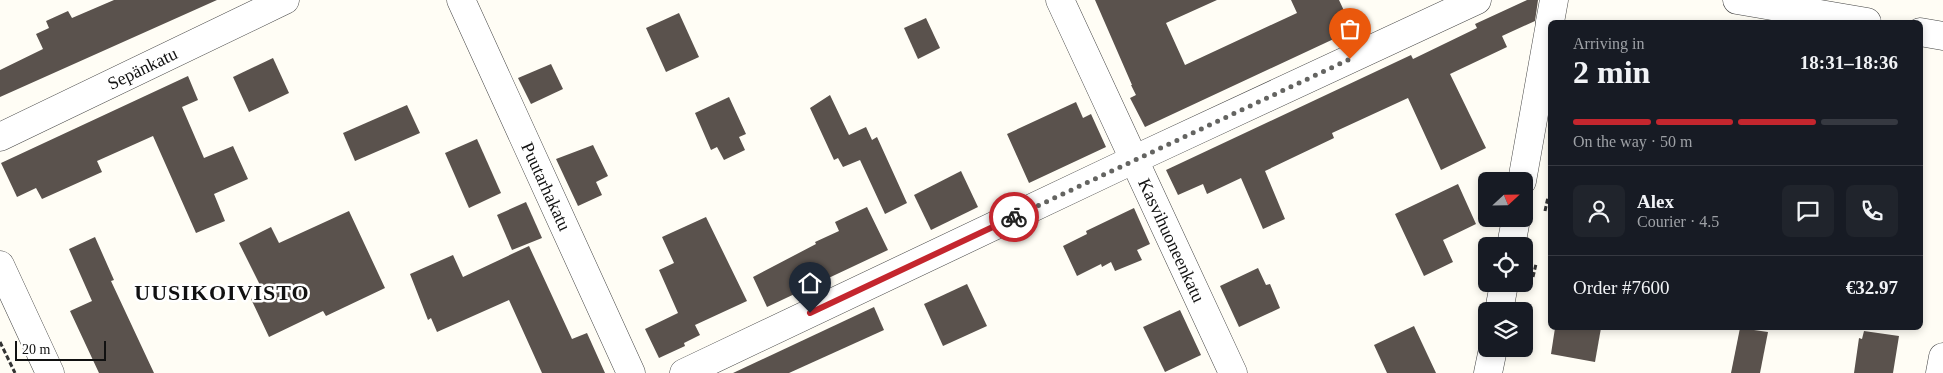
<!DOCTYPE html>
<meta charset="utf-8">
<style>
body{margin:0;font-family:Georgia,serif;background:#20242c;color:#f1f3f6;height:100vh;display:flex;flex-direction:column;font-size:19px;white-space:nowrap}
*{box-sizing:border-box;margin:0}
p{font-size:16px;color:#9ea1a6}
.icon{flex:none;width:28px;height:28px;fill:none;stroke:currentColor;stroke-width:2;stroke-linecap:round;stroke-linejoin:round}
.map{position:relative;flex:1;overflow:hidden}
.side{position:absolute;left:1548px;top:20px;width:375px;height:310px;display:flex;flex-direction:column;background:#171b24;border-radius:8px;box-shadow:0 2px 8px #0003}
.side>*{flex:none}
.needle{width:32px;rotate:68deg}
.tools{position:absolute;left:1478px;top:172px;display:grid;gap:10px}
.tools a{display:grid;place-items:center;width:55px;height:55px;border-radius:8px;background:#171b24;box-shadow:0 2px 8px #0003;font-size:25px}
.scale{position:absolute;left:15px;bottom:12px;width:91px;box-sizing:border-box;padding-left:5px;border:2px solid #111;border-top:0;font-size:14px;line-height:18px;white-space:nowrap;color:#111;-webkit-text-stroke:4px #fff;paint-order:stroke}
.pin{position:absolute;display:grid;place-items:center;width:42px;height:42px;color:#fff;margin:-51px -21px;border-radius:50% 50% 50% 0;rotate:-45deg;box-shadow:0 0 5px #0007}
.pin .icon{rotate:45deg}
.courier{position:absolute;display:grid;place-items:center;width:50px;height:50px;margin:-25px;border:4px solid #c4262e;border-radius:50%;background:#fff;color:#222;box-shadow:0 1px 6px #0007}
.overview em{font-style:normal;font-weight:600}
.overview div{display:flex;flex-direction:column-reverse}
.overview{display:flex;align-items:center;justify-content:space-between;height:85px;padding:0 25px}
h1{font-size:32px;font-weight:600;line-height:38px}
.bar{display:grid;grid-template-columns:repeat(4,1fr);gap:8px 5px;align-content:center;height:60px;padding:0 25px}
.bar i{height:6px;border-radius:4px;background:#363941}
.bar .active{background:#c4262e}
.bar p{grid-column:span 4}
.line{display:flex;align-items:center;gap:12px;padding:0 25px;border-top:1px solid #363941}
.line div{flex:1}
.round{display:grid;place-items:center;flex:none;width:52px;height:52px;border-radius:8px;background:#20242c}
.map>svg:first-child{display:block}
.building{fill:#5a524d}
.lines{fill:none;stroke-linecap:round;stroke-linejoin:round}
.street-casing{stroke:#444;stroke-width:29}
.path{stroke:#333;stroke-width:3;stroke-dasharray:5 2.5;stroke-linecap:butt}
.street{stroke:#fff;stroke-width:28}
.done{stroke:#646461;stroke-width:5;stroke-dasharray:0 9}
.route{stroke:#c4262e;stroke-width:6}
.labels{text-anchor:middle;stroke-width:5;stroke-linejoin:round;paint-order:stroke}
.street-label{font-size:18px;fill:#111;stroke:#fff}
.district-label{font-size:22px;font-weight:bold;letter-spacing:1px;fill:#111;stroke:#fff}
</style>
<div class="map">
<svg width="1943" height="373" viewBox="0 0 1943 373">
<rect width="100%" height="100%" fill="#fffdf5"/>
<g class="building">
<polygon points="114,0 217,0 0,97 0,70 43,49 36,34 49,28 46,21 68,11 72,18"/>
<polygon points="1095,0 1217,0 1166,23 1185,65 1297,13 1291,0 1339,0 1353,30 1145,127 1130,98 1136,95 1131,85 1132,85"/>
<polygon points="1527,0 1538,0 1535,21 1502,36 1507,47 1450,74 1486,148 1441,170 1408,98 1332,133 1334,138 1265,171 1285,219 1263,229 1241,178 1207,194 1203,184 1178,195 1166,170 1411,55 1413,59 1477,28 1475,24"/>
<polygon points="679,13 699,57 666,72 646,28"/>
<polygon points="926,18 940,48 918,59 904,28"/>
<polygon points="273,58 289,93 249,112 233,77"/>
<polygon points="551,64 563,89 531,104 518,78"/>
<polygon points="188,76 198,100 182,107 204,158 233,146 248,179 214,194 225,221 196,233 153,136 97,161 102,172 42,199 36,188 17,197 1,163"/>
<polygon points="830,95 849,135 866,127 872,140 877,137 907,203 885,214 860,160 843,167 838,158 834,160 810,108"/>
<polygon points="729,97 746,134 739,137 745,150 724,160 717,147 711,150 695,113"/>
<polygon points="1076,102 1083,118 1091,114 1106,147 1029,183 1007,134"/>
<polygon points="407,105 420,133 355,161 343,133"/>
<polygon points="477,139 501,193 469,208 445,153"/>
<polygon points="593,145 608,176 596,182 602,195 578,206 556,159"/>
<polygon points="961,171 978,207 931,230 914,195"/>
<polygon points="1458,184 1476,224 1443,240 1453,262 1424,276 1395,214"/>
<polygon points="526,202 542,238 512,250 497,215"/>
<polygon points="867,207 888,250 767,307 753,277 816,244 815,242 839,231 835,222"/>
<polygon points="1134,208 1150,244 1137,250 1142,260 1115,271 1111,262 1102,267 1101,264 1077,276 1063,246 1087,234 1086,231"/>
<polygon points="349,211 385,288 326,316 323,311 269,337 251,299 264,293 239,243 271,227 279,243"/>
<polygon points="706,217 747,301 695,325 700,335 684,343 685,346 659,358 645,329 678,313 659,270 674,263 662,237"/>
<polygon points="95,237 114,280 111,281 154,373 99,373 70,311 92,301 69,249"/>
<polygon points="529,246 572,339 587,333 605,373 542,373 509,300 437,332 431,318 428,320 410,274 453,255 463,277"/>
<polygon points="1258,268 1266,285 1270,284 1280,308 1239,327 1220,286"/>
<polygon points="967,284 987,326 943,346 924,304"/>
<polygon points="874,307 884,330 789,373 733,373"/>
<polygon points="1180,310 1201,355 1165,372 1143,327"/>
<polygon points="1414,326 1436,373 1387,373 1374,345"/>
<polygon points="1555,328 1601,328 1595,362 1551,354"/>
<polygon points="1740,328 1768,332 1760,373 1731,373"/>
<polygon points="1864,331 1899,336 1893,373 1854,373 1859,338 1862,339"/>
</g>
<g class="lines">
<g class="street-casing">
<g id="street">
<path id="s1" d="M461 0 631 373"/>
<path id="s2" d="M1060 0 1233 373"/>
<polyline points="1737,0 1867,22"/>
<polyline points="1550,22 1554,0"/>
<polyline points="1920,32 1943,36"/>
<path id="s3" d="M0 137 285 0"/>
<polyline points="1522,181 1550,24"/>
<polyline points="1511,246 1516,219"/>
<polyline points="0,265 50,373"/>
<polyline points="1499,311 1504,284"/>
<polyline points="684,373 1133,160 1477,0"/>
<polyline points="1488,373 1493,349"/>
<polyline points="1940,373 1943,357"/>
</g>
</g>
<g class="path">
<polyline points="1545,211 1548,197"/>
<polyline points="1533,277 1536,264"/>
<polyline points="0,342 15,373"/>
</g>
<use href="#street" class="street"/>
</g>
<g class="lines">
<polyline class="done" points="1014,217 1350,59"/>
<polyline class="route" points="810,313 1014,217"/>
</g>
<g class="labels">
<g class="street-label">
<text dy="6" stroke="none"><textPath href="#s3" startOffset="158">Sepänkatu</textPath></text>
<text dy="6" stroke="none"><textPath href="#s1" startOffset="205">Puutarhakatu</textPath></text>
<text dy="6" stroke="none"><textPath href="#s2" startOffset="265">Kasvihuoneenkatu</textPath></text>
</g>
<g class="district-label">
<text x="222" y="300">UUSIKOIVISTO</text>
</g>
</g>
</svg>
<div class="tools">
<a><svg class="needle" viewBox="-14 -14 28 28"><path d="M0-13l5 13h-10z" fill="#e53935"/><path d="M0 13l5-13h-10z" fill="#9ea1a6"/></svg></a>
<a><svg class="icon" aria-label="locate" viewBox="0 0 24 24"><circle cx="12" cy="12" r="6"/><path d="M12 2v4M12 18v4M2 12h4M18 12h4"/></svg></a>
<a><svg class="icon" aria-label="layers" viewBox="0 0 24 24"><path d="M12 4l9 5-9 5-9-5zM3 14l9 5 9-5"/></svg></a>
</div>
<div class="scale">20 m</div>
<div class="pin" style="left:1350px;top:59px;background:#ea580c"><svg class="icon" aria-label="bag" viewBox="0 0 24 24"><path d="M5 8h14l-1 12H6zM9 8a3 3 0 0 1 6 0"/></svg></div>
<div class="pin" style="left:810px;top:313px;background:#1f2937"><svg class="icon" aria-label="home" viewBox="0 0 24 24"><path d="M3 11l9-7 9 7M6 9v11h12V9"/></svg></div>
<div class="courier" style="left:1014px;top:217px"><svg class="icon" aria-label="bike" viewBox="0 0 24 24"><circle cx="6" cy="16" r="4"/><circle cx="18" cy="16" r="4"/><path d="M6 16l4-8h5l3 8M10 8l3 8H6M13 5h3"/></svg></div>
<section class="side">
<div class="overview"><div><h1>2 min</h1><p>Arriving in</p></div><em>18:31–18:36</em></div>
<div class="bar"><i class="active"></i><i class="active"></i><i class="active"></i><i></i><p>On the way · 50 m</p></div>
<div class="line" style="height:90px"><a class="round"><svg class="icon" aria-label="person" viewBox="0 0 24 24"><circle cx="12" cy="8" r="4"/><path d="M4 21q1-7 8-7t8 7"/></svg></a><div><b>Alex</b><p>Courier · 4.5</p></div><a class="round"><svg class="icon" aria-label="chat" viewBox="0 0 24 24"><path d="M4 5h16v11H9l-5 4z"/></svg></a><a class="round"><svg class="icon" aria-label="phone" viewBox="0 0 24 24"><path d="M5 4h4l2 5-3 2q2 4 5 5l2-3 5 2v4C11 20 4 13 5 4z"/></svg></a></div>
<div class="line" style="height:65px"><div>Order #7600</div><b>€32.97</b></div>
</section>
</div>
